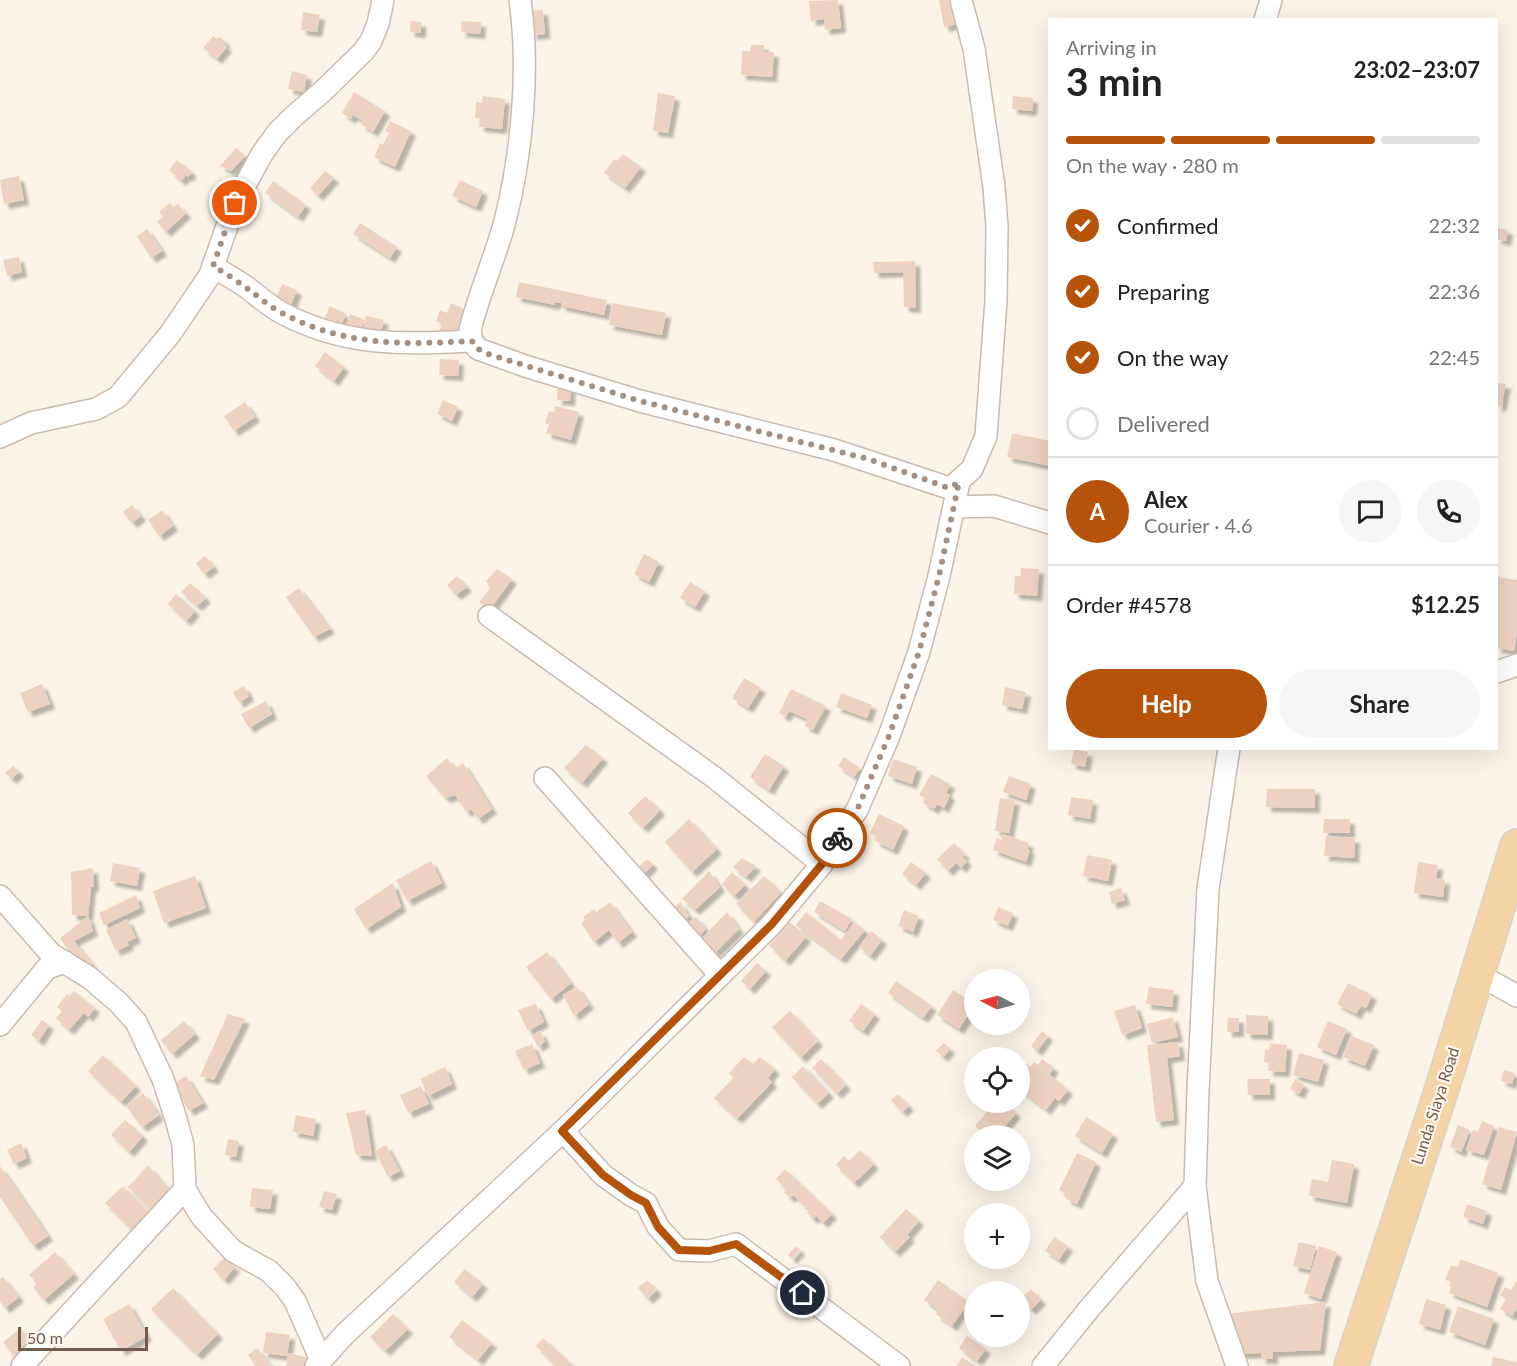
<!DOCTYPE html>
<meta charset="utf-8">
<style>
body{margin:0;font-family:Lato,sans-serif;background:#f6f6f6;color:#222;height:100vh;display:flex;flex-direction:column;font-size:22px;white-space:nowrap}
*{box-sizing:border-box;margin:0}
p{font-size:20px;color:#767676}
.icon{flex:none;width:33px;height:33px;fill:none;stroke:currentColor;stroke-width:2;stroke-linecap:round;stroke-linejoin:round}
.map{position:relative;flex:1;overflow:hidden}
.sheet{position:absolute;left:1048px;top:18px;width:450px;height:732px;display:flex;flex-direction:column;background:#fff;border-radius:0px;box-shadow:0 6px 24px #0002}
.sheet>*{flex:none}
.needle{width:39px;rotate:276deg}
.tools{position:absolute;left:964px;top:969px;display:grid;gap:12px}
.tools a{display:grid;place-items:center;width:66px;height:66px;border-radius:50%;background:#fff;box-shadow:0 6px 24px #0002;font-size:30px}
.scale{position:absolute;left:18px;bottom:15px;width:130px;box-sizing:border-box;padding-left:6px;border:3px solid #735a4d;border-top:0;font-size:16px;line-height:21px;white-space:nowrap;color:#735a4d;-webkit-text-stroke:4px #fef7ee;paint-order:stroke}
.pin{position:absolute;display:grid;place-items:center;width:51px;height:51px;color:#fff;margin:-26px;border:3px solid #fff;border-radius:50%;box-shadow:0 2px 6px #0007}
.courier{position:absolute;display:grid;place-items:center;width:60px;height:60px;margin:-30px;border:4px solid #b45309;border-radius:50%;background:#fff;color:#222;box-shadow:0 2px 8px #0007}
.overview em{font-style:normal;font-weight:700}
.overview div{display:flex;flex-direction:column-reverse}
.overview{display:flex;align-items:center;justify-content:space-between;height:102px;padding:0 18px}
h1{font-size:39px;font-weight:700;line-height:45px}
.bar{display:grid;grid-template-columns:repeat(4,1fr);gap:9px 6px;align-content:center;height:72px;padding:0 18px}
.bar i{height:8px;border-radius:4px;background:#e0e0e0}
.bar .on{background:#b45309}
.bar p{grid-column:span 4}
.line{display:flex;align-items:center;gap:15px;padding:0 18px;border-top:2px solid #e0e0e0}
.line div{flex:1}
.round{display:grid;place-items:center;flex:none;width:63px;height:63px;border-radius:32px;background:#f6f6f6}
ol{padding:0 18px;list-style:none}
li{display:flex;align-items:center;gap:18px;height:66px}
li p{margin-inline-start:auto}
li .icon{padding:6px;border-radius:50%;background:#b45309;color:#fff;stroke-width:4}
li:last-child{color:#767676}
li i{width:33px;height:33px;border:3px solid #e0e0e0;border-radius:50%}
.cta{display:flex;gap:12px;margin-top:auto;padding:12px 18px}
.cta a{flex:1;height:69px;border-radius:36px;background:#b45309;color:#fff;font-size:24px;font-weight:700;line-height:69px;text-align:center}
.cta a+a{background:#f6f6f6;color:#222}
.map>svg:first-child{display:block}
.building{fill:#eed2c1;filter:url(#shadow)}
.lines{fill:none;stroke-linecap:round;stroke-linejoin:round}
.minor-casing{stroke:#ccbaae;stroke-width:24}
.primary-casing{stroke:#d8d1cd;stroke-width:36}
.minor{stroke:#fff;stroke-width:21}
.primary{stroke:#f4d4a5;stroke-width:33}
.done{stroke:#a39083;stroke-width:6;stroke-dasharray:0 10.8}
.route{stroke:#b45309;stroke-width:8}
.labels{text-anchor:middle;stroke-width:4.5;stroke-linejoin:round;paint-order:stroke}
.street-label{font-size:16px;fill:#735a4d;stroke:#fef7ee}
</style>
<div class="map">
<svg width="1517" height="1366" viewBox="0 0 1517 1366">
<defs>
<filter id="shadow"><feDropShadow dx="5" dy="5" stdDeviation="1.5" flood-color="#0004"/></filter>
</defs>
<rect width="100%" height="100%" fill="#fbf3e7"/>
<g class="building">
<polygon points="838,0 841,28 825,30 824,19 811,21 809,1"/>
<polygon points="939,0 957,0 962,23 944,27"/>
<polygon points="543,10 545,34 532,35 531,11"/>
<polygon points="303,12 320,15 317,32 301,30"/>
<polygon points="411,21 421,22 421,33 410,32"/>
<polygon points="462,21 481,22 480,34 461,32"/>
<polygon points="213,36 217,39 219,37 226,42 223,44 227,47 217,59 203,48"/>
<polygon points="751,45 764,45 763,52 774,52 772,77 741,75 742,51 750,51"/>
<polygon points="292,71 307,75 304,92 288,89"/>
<polygon points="354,92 385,111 373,132 361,124 363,121 353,115 351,119 342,113"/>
<polygon points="658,93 675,96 668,133 653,131"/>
<polygon points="483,96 505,99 502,129 479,127 480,118 475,118 476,102 482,103"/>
<polygon points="1013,96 1033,98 1032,111 1012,109"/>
<polygon points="390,121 411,131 395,167 374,157 380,143 383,145 389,133 385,132"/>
<polygon points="236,148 245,156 231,171 220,166"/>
<polygon points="623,154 641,167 625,188 604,173 614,159 617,161"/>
<polygon points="177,160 192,172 188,177 186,175 181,181 169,170"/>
<polygon points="325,171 334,178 318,196 310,188"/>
<polygon points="19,176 24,200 4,204 0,180"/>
<polygon points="460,180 483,191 476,207 452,196"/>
<polygon points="273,181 306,205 298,217 265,193"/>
<polygon points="170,203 173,207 178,204 186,213 166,232 157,222 163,216 159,212"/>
<polygon points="360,223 397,247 390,258 353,234"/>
<polygon points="1498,228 1508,230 1506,241 1497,239"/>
<polygon points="147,229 162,251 151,258 137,236"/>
<polygon points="19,257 22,272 7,276 3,260"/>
<polygon points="915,261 916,308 904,307 903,272 874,273 873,262"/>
<polygon points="519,282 607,300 604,315 561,306 561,303 555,302 555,305 516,297"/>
<polygon points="282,284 297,290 291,305 276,299"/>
<polygon points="451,303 467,310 456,338 439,331 442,324 436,321 440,310 447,313"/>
<polygon points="613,303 666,313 662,335 609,325"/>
<polygon points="330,306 346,314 340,328 323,321"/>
<polygon points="350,314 365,320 359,333 345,327"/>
<polygon points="366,316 384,320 380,336 363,332"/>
<polygon points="325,352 344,367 334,381 315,366"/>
<polygon points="440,359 459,360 458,376 439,375"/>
<polygon points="558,381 571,382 570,401 557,400"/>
<polygon points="1497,383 1506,384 1501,407 1497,406"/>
<polygon points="443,400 458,407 452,421 437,414"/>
<polygon points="245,402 255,417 234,431 224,416"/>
<polygon points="555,406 579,412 571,440 546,433 549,424 545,423 549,411 554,412"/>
<polygon points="1012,433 1050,441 1050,466 1007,457"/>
<polygon points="132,505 141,516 132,523 123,512"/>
<polygon points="162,510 173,526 159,536 148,520"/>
<polygon points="644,554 659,562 649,582 634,574"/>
<polygon points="205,556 214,567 204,574 196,563"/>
<polygon points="1021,568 1039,569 1037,596 1014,594 1015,576 1021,576"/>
<polygon points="497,569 512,579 491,608 479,602 490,588 486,581"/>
<polygon points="457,576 467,587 456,595 447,585"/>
<polygon points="1497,577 1517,580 1517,631 1514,651 1497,648"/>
<polygon points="690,582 705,591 695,607 680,598"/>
<polygon points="190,583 206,598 197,606 181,592"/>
<polygon points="299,588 330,629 314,637 286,597"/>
<polygon points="176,594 195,611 186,621 168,604"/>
<polygon points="744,678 761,688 748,708 732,698"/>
<polygon points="42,684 50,704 28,712 20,693"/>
<polygon points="244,686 249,696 239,703 233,692"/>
<polygon points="1005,687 1026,692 1022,709 1002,705"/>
<polygon points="791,689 826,706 813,730 805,726 807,719 789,711 785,717 779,713"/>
<polygon points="841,693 872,705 867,718 836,707"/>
<polygon points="266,701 272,714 249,728 241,714"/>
<polygon points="586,745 603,758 582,783 564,768"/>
<polygon points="1074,749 1088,752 1085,767 1071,764"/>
<polygon points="765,754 784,766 769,790 750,777"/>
<polygon points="844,757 860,768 854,777 838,766"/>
<polygon points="447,758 455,768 463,763 492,809 478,819 471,809 466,812 455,795 445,798 426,776"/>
<polygon points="893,759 917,767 912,784 888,776"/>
<polygon points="13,766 19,771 12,779 5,773"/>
<polygon points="931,774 950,784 946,793 950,795 944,808 937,804 934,809 923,803 925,798 919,795"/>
<polygon points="1009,776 1031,784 1026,800 1003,792"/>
<polygon points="1267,789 1315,789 1315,808 1266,807"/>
<polygon points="645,796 660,810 643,828 628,813"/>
<polygon points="1071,797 1093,800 1090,819 1068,815"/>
<polygon points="1000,798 1015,800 1009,833 995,831"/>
<polygon points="879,814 904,826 893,850 875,841 877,836 870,833"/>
<polygon points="689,819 717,849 692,872 665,842"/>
<polygon points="1324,819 1350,819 1350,833 1323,833"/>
<polygon points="1003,834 1029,843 1027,849 1030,850 1026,862 993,850 997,838 1001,840"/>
<polygon points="1326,836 1355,838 1354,858 1324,856"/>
<polygon points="954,843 965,855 962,857 967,861 961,868 956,863 948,871 937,859"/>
<polygon points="1087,855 1112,860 1108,881 1083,876"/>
<polygon points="742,858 756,866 746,877 733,867"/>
<polygon points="647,859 653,864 644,874 636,870"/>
<polygon points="431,861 442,883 407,901 396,880"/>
<polygon points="911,862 926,873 916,885 902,874"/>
<polygon points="1418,862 1438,865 1436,878 1445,880 1443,897 1414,893"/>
<polygon points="113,863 140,868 137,886 110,881"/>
<polygon points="93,868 94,887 91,887 88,916 93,931 74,941 92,964 83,970 60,938 88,916 72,915 71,872"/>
<polygon points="709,871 720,887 695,910 682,899"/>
<polygon points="732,872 745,885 734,896 722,884"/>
<polygon points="195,876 206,908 164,923 153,891"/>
<polygon points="764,876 781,892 754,922 736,904"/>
<polygon points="393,883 401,907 366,929 354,909"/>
<polygon points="1121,888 1125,900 1112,904 1109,892"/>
<polygon points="136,895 140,908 104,925 99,913"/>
<polygon points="820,901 852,919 845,931 814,912"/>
<polygon points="610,902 632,932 618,943 609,930 594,942 581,923 585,920 583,917 594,909 596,912"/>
<polygon points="680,902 689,916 681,924 671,911"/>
<polygon points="998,907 1013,913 1008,926 993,920"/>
<polygon points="904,910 919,916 913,932 898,926"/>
<polygon points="727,912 739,929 715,953 703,937"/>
<polygon points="806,912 841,940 854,922 865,930 841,959 796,925"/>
<polygon points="696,917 706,929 695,940 683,927"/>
<polygon points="127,919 136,938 127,942 129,945 116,951 106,930"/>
<polygon points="790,922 806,937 785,961 769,945"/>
<polygon points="871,931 882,940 870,956 859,947"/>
<polygon points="547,952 571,983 551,999 526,967"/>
<polygon points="757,963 766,971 750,989 741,981"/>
<polygon points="896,981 932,1006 923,1018 888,993"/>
<polygon points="1348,983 1372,995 1366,1008 1361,1006 1356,1014 1337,1004"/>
<polygon points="577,987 589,1004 574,1016 563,995"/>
<polygon points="1149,987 1174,990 1172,1007 1146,1004"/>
<polygon points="953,990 975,1004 959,1029 937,1015"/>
<polygon points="74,991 95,1008 88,1017 84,1013 69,1030 56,1018 62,1011 57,1007 67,994 69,996"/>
<polygon points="536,1004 544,1022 528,1031 518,1010"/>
<polygon points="861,1004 875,1014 863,1031 849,1021"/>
<polygon points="1135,1005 1142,1028 1122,1035 1114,1011"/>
<polygon points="790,1011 818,1041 801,1058 772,1027"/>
<polygon points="228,1014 245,1019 214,1080 200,1076"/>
<polygon points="1246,1015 1268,1016 1268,1035 1246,1034"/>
<polygon points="1173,1017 1178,1037 1152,1043 1147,1024"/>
<polygon points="1228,1018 1239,1018 1239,1032 1227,1032"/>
<polygon points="42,1020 49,1025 39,1041 31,1035"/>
<polygon points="184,1021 195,1034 172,1054 161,1040"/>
<polygon points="1328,1021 1347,1029 1336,1055 1317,1047"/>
<polygon points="540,1031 545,1041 538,1047 532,1036"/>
<polygon points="1042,1031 1048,1036 1037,1051 1031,1046"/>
<polygon points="1352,1036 1374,1045 1365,1066 1343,1057"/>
<polygon points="1178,1042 1180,1056 1167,1058 1174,1120 1156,1122 1147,1045"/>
<polygon points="944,1043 950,1049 943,1057 936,1051"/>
<polygon points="1270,1043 1287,1045 1285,1072 1268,1071 1269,1063 1264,1062 1265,1049 1269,1050"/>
<polygon points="532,1044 540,1063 524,1070 515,1051"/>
<polygon points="1299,1053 1324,1060 1318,1082 1293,1075"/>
<polygon points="103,1055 136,1086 121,1102 88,1071"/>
<polygon points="744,1057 753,1064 760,1057 775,1069 768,1078 772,1082 737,1119 714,1098 733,1078 729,1073"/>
<polygon points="821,1059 846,1085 837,1094 812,1068"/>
<polygon points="1042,1059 1054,1068 1049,1074 1068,1090 1059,1101 1055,1098 1046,1110 1020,1090 1020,1067 1024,1062 1030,1067 1034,1062 1038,1065"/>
<polygon points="803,1066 829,1093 817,1104 792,1077"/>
<polygon points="445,1067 452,1084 428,1096 420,1079"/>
<polygon points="1504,1070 1515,1073 1512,1084 1501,1081"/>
<polygon points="186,1076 203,1103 189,1111 173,1084"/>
<polygon points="1247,1079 1270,1079 1270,1095 1248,1095"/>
<polygon points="1295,1079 1304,1085 1299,1094 1290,1089"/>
<polygon points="421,1086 429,1104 408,1113 400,1095"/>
<polygon points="143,1093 159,1115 142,1127 126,1106"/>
<polygon points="898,1094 909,1106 902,1112 891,1100"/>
<polygon points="995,1102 1004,1102 1016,1113 997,1136 987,1136 975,1126"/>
<polygon points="365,1110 372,1156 356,1155 346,1113"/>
<polygon points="296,1115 316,1119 313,1136 293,1132"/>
<polygon points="1086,1117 1113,1134 1102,1153 1075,1136"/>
<polygon points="125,1120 143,1136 129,1152 111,1135"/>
<polygon points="1482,1121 1494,1126 1484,1155 1466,1150 1473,1130 1478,1132"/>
<polygon points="1458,1125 1470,1130 1461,1152 1450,1147"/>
<polygon points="1499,1127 1517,1132 1501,1190 1482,1184"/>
<polygon points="228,1139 239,1141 236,1157 225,1155"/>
<polygon points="21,1143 27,1158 14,1164 7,1150"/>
<polygon points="386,1145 400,1171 388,1177 375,1151"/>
<polygon points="860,1150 874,1164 854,1183 836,1165 844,1156 849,1161"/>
<polygon points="1077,1153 1096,1162 1077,1204 1066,1199 1068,1195 1059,1190"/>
<polygon points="1332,1160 1354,1164 1347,1203 1309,1196 1312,1179 1328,1182"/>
<polygon points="148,1165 172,1194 154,1214 128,1187"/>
<polygon points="0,1166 48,1236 33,1246 0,1197"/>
<polygon points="785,1169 832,1214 823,1223 816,1216 813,1219 807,1213 809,1210 793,1195 790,1198 784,1192 786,1189 776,1179"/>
<polygon points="123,1186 150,1214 133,1231 105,1203"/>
<polygon points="252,1188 273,1190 270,1209 250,1207"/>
<polygon points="324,1191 337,1194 332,1210 319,1207"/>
<polygon points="1467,1204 1487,1211 1483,1224 1463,1217"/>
<polygon points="906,1209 919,1221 907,1235 910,1237 895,1252 880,1237"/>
<polygon points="1054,1237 1068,1246 1059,1260 1045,1251"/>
<polygon points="1299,1242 1316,1246 1310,1270 1293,1266"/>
<polygon points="796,1246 800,1250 792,1259 788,1255"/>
<polygon points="1319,1246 1337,1252 1321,1299 1304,1293"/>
<polygon points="55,1252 74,1274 44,1300 33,1287 37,1283 29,1275"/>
<polygon points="224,1258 235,1267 224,1280 213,1269"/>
<polygon points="1460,1259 1499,1273 1487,1307 1449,1293 1452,1282 1445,1280 1451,1265 1458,1267"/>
<polygon points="465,1269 483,1284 472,1297 454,1282"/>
<polygon points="3,1277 19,1297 5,1308 0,1302 0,1279"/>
<polygon points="647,1280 657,1290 648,1299 638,1288"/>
<polygon points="938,1280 969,1302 952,1326 936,1314 939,1310 924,1300"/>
<polygon points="1517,1280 1517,1308 1512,1316 1500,1309 1506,1299 1500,1295 1505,1287 1511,1290"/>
<polygon points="173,1288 218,1334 197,1355 151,1309"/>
<polygon points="1031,1289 1041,1300 1031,1310 1020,1299"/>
<polygon points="1426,1299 1446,1305 1440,1330 1419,1324"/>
<polygon points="1326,1302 1320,1350 1273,1352 1273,1359 1261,1359 1261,1353 1238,1354 1226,1314"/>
<polygon points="129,1304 147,1336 121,1351 103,1319"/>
<polygon points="1458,1306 1494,1319 1485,1345 1449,1332"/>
<polygon points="975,1309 975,1330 965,1321"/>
<polygon points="393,1314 408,1329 385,1351 370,1337"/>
<polygon points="462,1320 492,1343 478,1360 449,1337"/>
<polygon points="21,1328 31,1343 13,1356 3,1342"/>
<polygon points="266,1332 290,1335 287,1356 263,1353"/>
<polygon points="967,1336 986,1349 977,1361 959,1348"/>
<polygon points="543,1338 573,1365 555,1366 536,1346"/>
<polygon points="257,1348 271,1366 256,1366 248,1355"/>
<polygon points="288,1353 310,1358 308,1366 286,1366"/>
<polygon points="962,1357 975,1366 956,1366"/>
<polygon points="1493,1357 1517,1362 1517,1366 1491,1366"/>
</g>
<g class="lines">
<g class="minor-casing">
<g id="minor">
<path d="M520 0C530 70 522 156 504 225 494 260 479 294 470 330L472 341 478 349 525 366 640 401 834 450 946 487H952L972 469 986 436 996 301 997 227 994 187 974 49 961 0"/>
<polyline points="1265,20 1271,0"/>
<path d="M213 266C224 273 234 279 245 286 257 295 269 306 282 313 344 346 404 345 472 341"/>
<polyline points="0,437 31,423 96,409 118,397 170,334 210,275 235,203 262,154 277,133 294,116 322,92 363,52 371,41 378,24 383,0"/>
<polyline points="954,507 994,506 1050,523"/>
<polyline points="489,616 715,778 822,864"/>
<polyline points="1497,672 1517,665"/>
<polyline points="1229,748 1208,889 1198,1090 1195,1186 1207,1281 1237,1366"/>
<polyline points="545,778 720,975"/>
<polyline points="0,896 51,954 90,978 119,1003 136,1022 163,1079 176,1119 183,1145 185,1189 201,1216 233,1251 269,1271 285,1287 295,1301 321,1360"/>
<polyline points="1476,973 1517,996"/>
<polyline points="0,1025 47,968 65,962"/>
<polyline points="563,1131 603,1175 631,1195 646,1203 658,1227 679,1250 709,1251 736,1244 899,1366"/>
<polyline points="22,1366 185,1189"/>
<polyline points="316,1366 345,1334 563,1131 772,924 822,864 828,851 857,810 889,736 919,652 939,576 959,482"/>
<polyline points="1043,1366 1089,1309 1195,1186"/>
</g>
</g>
<g class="primary-casing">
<polyline id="primary" points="1351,1366 1444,1082 1517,846"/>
</g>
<use href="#minor" class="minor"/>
<use href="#primary" class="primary"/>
</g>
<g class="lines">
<path class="done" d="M235 203 213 266C225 273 237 281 248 289 259 297 270 307 282 313 344 346 404 345 472 341L478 349 488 354 640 401 868 459 946 487H952L959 482 939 576 919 652 889 736 857 810 837 838"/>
<polyline class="route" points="803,1293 736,1244 709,1251 679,1250 658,1227 646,1203 631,1195 603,1175 562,1131 772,924 822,864 837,838"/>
</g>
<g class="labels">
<g class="street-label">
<text transform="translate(1435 1106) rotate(-72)" y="6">Lunda Siaya Road</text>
</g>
</g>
</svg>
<div class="tools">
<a><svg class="needle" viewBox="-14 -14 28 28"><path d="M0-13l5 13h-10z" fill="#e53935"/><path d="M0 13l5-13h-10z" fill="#767676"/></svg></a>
<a><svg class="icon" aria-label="locate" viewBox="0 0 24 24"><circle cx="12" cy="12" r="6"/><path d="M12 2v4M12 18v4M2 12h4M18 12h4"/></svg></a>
<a><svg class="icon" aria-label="layers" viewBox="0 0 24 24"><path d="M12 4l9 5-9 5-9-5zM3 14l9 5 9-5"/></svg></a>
<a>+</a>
<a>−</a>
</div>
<div class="scale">50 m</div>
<div class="pin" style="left:235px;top:203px;background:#ea580c"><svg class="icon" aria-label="bag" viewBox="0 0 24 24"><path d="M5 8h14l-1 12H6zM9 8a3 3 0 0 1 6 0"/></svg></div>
<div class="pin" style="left:803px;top:1293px;background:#1f2937"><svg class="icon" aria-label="home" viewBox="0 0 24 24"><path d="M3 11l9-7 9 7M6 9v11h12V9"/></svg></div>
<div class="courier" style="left:837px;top:838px"><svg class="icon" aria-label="bike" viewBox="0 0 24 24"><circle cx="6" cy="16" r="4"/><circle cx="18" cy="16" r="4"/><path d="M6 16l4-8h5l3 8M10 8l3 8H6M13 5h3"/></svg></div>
<section class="sheet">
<div class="overview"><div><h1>3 min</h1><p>Arriving in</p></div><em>23:02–23:07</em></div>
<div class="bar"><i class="on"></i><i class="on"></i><i class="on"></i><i></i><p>On the way · 280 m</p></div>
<ol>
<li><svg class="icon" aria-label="check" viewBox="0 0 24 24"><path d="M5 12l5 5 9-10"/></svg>Confirmed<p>22:32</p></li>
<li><svg class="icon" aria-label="check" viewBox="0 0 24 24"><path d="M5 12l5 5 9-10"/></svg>Preparing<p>22:36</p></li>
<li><svg class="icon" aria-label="check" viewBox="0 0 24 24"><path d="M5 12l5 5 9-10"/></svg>On the way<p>22:45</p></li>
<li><i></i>Delivered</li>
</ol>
<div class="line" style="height:108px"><b class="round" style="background:#b45309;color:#fff">A</b><div><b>Alex</b><p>Courier · 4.6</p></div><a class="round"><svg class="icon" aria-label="chat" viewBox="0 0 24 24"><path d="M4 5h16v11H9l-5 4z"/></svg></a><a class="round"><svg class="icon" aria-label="phone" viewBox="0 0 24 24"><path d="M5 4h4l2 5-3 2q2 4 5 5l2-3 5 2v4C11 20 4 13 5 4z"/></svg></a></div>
<div class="line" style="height:78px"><div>Order #4578</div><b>$12.25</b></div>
<div class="cta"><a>Help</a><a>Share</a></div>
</section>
</div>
